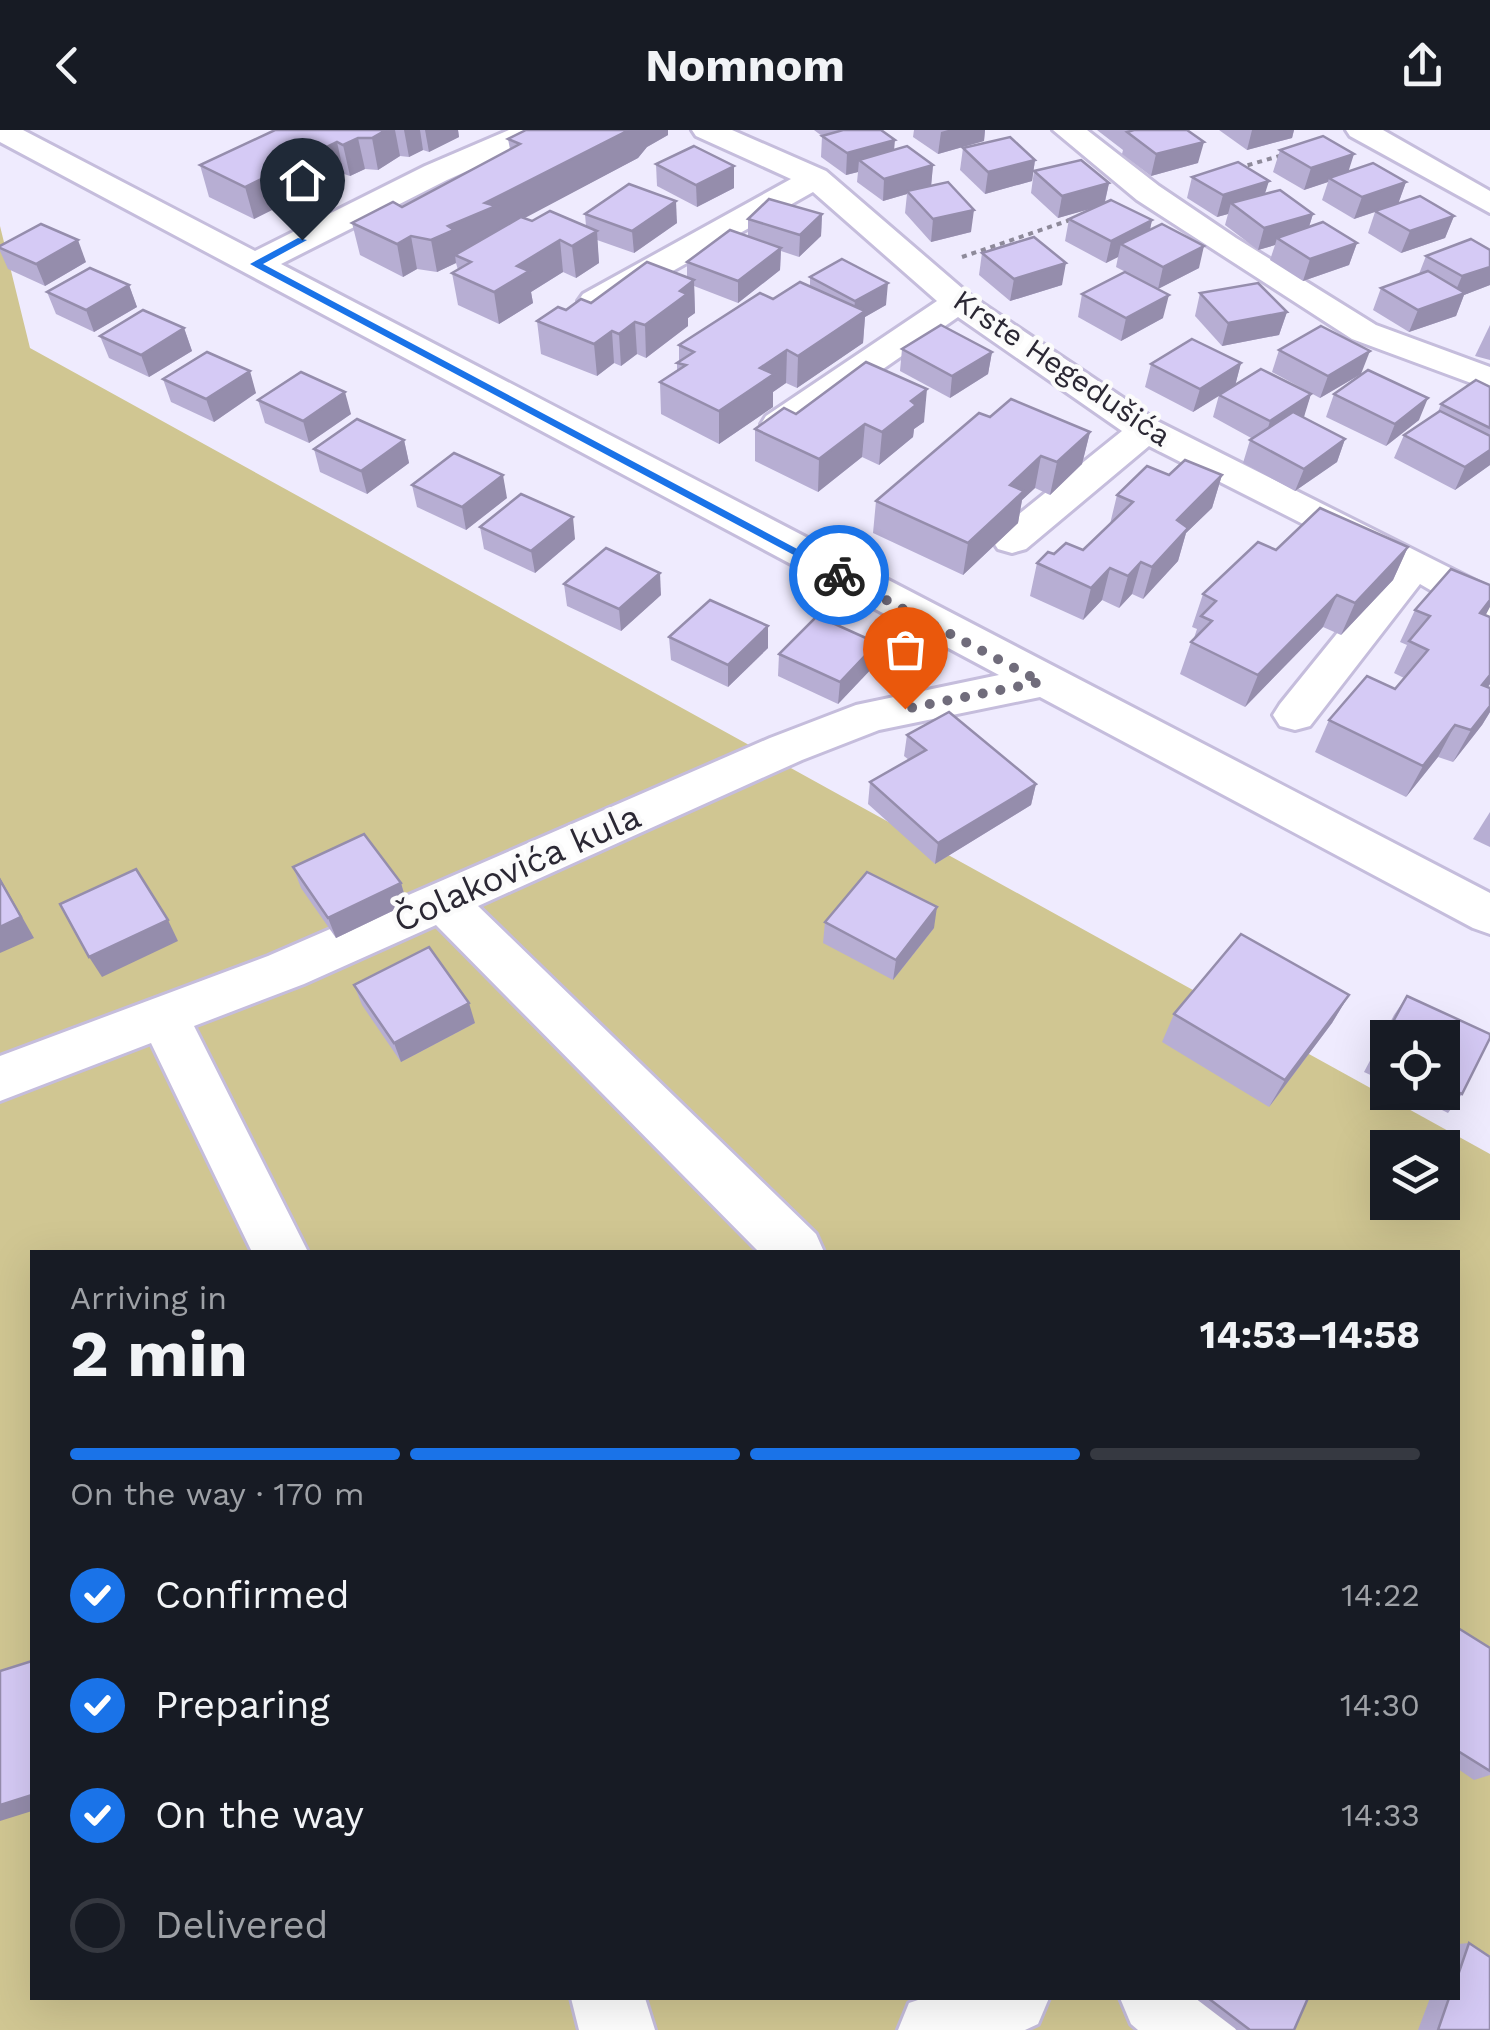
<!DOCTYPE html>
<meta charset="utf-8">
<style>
body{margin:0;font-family:"Work Sans",sans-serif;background:#242831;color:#f1f3f6;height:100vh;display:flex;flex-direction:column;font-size:38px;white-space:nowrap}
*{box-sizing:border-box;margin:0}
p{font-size:32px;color:#9ea1a6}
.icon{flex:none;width:55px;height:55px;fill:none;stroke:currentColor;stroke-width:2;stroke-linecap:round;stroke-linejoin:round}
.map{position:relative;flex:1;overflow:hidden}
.details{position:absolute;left:30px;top:1120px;width:1430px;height:750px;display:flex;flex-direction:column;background:#171b24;border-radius:0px;box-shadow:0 10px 40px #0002}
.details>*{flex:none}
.fabs{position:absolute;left:1370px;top:890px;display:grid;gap:20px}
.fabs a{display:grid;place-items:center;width:90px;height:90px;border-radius:0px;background:#171b24;box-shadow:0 10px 40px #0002;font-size:50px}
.pin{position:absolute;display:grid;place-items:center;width:85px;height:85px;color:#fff;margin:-102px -42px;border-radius:50% 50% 50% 0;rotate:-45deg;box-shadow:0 0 10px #0007}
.pin .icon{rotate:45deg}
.courier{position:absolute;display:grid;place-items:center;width:100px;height:100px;margin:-50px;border:8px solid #1a73e8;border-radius:50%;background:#fff;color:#222;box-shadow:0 2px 12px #0007}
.overview em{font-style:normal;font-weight:700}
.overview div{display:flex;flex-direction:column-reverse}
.overview{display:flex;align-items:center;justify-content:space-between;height:170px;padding:0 40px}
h1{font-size:65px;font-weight:700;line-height:75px}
.bar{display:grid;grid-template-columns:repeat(4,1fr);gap:15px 10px;align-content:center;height:120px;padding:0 40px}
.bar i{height:12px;border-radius:8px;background:#363941}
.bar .current{background:#1a73e8}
.bar p{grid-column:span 4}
ol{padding:0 40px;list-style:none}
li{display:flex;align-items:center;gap:30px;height:110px}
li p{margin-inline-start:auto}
li .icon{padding:10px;border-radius:50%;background:#1a73e8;color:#fff;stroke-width:4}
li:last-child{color:#9ea1a6}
li i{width:55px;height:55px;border:5px solid #363941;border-radius:50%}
header{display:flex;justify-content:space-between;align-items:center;height:130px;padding:0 40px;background:#171b24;font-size:45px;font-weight:700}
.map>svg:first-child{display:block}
.green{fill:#d0c692;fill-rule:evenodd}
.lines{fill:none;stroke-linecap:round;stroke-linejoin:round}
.minor-casing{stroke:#c5bddc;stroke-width:6}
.path{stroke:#8e8a9a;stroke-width:4;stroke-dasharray:5 5;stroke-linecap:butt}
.minor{fill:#fff;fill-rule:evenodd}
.wall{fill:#b7aed3}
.shaded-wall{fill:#958dac}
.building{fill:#d5caf5;stroke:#958dac;stroke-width:2.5}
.route{fill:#1a73e8}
.done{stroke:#706c7b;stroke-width:10;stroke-dasharray:0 18}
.labels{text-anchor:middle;stroke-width:9;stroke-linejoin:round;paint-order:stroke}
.far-street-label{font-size:30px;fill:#2b2834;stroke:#fbfbfb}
.street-label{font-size:35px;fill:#2b2834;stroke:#fbfbfb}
</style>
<header><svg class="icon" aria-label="back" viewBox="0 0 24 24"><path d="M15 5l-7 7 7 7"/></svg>Nomnom<svg class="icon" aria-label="share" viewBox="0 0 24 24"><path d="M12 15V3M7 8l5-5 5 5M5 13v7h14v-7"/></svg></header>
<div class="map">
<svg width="1490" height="1900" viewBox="0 0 1490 1900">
<rect width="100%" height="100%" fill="#efebfe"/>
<path class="green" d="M0 96 30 218 1490 1024V1900H0ZM1388 1018H1442V1072H1388ZM32 1122H1458V1868H32Z"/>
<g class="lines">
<g class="minor-casing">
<g id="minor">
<polygon points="0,0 23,0 255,121 425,36 509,0 549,0 545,6 447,50 281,134 1490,763 1490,804 1473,798 1040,567 879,600 802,630 478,776 816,1104 824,1122 759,1122 436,795 304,854 194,896 308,1122 252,1122 151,913 0,971 0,926 268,826 770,608 856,575 999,545 0,12"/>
<polygon points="692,0 732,0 826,41 970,165 1159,292 1490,458 1490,490 1475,486 1420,454 1310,596 1295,600 1280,596 1273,585 1280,574 1390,438 1149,316 1026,419 1012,423 998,419 992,410 998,401 1122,301 958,187 792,302 779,305 766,302 761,294 766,286 937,171 813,62 607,178 583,178 578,171 583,164 791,49 696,6"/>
<polygon points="1053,0 1087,0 1159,56 1236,108 1376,195 1490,237 1490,260 1352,209 1137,70"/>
<polygon points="1346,0 1383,0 1490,61 1490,83 1350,6"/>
<polygon points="571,1868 645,1868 655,1900 579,1900"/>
<polygon points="924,1868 1049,1868 1038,1894 1025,1900 898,1900 909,1873"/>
<polygon points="1120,1868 1217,1868 1225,1873 1236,1900 1138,1900 1131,1894"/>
</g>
</g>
<g class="path">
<polyline points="1238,38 1283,25"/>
<polyline points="962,127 1073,89"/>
</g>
<use href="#minor" class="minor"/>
</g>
<g class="wall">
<polygon points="275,0 458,0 459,7 429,22 423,20 409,27 400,26 378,40 365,39 350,46 344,44 254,89 209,67 200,35"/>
<polygon points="545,0 668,0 668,5 647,17 638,28 523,88 532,91 586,96 585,84 677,93 634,123 597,110 599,133 576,148 563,142 531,162 533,173 499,194 458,175 452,143 458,140 456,133 437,142 417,139 403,147 360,125 352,93 402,77 510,19 508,9"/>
<polygon points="814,0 881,0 894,20 933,35 931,56 971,102 931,112 905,83 907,64 883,71 857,52 858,42 846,45 821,27 822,6"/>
<polygon points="914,0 985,0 984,11 938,24 913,7"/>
<polygon points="1097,0 1188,0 1198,33 1151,46 1122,24 1123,20"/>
<polygon points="1219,0 1294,0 1292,8 1247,20"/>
<polygon points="963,18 1035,30 1032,51 985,64 960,40"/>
<polygon points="1280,20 1349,41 1406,52 1398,74 1454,86 1445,108 1401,123 1368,103 1375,82 1354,89 1322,70 1328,52 1304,60 1273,42"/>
<polygon points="656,34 734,36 734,58 697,77 657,56"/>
<polygon points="1034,41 1109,53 1105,72 1152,90 1150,100 1199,138 1158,159 1116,137 1118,127 1106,133 1065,111 1069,89 1092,78 1058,88 1031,63"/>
<polygon points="1192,47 1265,64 1313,84 1309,97 1357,113 1349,135 1303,151 1270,130 1275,115 1258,120 1225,95 1228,84 1217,87 1187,68"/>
<polygon points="822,84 821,106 799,127 781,121 780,140 738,173 694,156 695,183 688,188 688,196 646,228 637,224 621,236 614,233 597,246 541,224 537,191 591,173 687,148 687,132 748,106 748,89"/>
<polygon points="0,116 86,132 45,156 8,139 0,121"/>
<polygon points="1490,120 1490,155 1464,165 1456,186 1409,202 1373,180 1381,158 1419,144 1426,126"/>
<polygon points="982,123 1062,155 1010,171 979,145"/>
<polygon points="810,147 886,175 865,187 863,213 797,258 786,253 773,262 773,277 719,314 661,284 660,252 677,240 677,233 679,231 679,215 773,169 810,156"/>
<polygon points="129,155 137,177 94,202 56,184 47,162"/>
<polygon points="1200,163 1287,182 1279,205 1222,216 1195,186"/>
<polygon points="1082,164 1163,188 1121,211 1078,187"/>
<polygon points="1490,195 1490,230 1475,226"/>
<polygon points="184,198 192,221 149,247 109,228 100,206"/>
<polygon points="902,219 992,222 988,244 950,268 900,241"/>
<polygon points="1279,220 1361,244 1320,268 1272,242"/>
<polygon points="1241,233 1235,255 1311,264 1303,287 1345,309 1337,332 1295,361 1243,333 1250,310 1253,309 1213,287 1219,265 1193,282 1145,257 1151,234"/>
<polygon points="163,249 256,263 214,292 171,272"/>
<polygon points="1490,257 1490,335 1455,360 1394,328 1404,305 1438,282 1441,274"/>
<polygon points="1334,264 1419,290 1386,316 1326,287"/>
<polygon points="258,270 351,284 309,313 265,293"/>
<polygon points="796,284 924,292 914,299 913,307 879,335 862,327 818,362 755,331 755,299"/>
<polygon points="990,287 1090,302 1082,334 1050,365 1035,358 1022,370 1018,393 963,445 873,403 876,371"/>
<polygon points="404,310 409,333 367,364 320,342 314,319"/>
<polygon points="1169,345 1222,345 1212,378 1186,403 1178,431 1143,469 1132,464 1119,478 1102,470 1083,490 1030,466 1037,433 1054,424 1083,420 1110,394 1117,365"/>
<polygon points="412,355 507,368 466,400 417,377"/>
<polygon points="480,397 575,409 535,443 484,419"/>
<polygon points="1408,417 1393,450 1341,505 1323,497 1245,577 1180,544 1191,512 1194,508 1197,499 1192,497 1203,464 1276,420"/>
<polygon points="564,454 661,465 621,501 567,476"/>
<polygon points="1415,480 1486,485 1490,487 1490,554 1488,557 1490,558 1490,582 1482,595 1453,632 1438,627 1406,667 1315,622 1329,590 1395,559 1404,548 1394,543 1407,515 1400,512"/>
<polygon points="768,496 768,518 728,557 671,530 669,507"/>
<polygon points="877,513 875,535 838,574 778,546 779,524"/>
<polygon points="907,605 1036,654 1031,675 935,734 868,674 870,652 909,630 904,626"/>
<polygon points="1490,682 1490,717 1473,709"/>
<polygon points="293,737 401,753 407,774 336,808 301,758"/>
<polygon points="825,792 934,798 893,850 823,813"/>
<polygon points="354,855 475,893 401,932 362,875"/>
<polygon points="1349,865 1332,893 1269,977 1162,912 1174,884"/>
<polygon points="1407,866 1490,904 1490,908 1462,964 1448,983 1406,962 1442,962 1442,908 1388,908 1388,953 1364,942 1394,885"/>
<polygon points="1458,1498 1490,1518 1490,1645 1474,1650 1458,1639"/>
<polygon points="1469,1813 1490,1900 1418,1900 1430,1868 1458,1868 1458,1814"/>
<polygon points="1195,1868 1308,1868 1294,1900 1237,1900"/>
</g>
<g class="shaded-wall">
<polygon points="386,0 395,0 400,26 378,40 372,8"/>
<polygon points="404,0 420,0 423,20 409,27"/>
<polygon points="425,0 458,0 459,7 429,22"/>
<polygon points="629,0 668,0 668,5 647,17 638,28 455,125 456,133 437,142 431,110 448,96 485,73"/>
<polygon points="948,0 985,0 984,11 938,24 941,2"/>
<polygon points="1252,0 1294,0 1292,8 1247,20"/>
<polygon points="358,8 365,39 350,46 343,15"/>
<polygon points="895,10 893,32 859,30 858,42 846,45 847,23"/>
<polygon points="337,12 344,44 254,89 245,57"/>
<polygon points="1204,12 1198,33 1151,46 1156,24"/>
<polygon points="1354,24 1347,46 1329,48 1328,52 1304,60 1311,38"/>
<polygon points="1035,30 1032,51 985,64 988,42"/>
<polygon points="933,35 931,57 907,61 907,64 883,71 884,49"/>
<polygon points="734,36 734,58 697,77 696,55"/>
<polygon points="1269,51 1262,73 1231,73 1228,84 1217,87 1223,65"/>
<polygon points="1406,52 1398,74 1354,89 1362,67"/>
<polygon points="1109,53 1104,75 1058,88 1062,66"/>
<polygon points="676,71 677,93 634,123 632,101"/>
<polygon points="974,80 971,102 931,112 933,89"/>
<polygon points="822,84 821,106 799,127 800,105"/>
<polygon points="1313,84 1306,106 1277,108 1275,115 1258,120 1264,98"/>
<polygon points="1454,86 1445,108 1401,123 1410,101"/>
<polygon points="1152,90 1147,112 1121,114 1118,127 1106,133 1111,111"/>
<polygon points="597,101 599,133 576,148 572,116"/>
<polygon points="411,106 417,139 403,147 397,114"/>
<polygon points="78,110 86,132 45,156 36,134"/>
<polygon points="560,110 563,142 531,162 533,173 499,194 494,162 517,136"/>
<polygon points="1357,113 1349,135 1303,151 1310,129"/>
<polygon points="1204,116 1199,138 1158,159 1163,137"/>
<polygon points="781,118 780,140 738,173 738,151"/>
<polygon points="1066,133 1062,155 1010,171 1014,149"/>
<polygon points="1490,137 1490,155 1464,165 1456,186 1409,202 1418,180 1453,167 1462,146"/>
<polygon points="694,150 695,183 688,188 688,196 646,228 645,195 680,161"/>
<polygon points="888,153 886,175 865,187 863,213 797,258 798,226 853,189 855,171"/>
<polygon points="129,155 137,177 94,202 86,180"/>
<polygon points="1169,165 1163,188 1121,211 1126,188"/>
<polygon points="1287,182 1279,205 1222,216 1228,193"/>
<polygon points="635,192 637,224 621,236 619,204"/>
<polygon points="184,198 192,221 149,247 141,225"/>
<polygon points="612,201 614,233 597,246 594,214"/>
<polygon points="787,220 786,253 773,262 773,277 719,314 719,281 760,238"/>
<polygon points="1370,221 1361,244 1320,268 1328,246"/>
<polygon points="992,222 988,244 950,268 952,246"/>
<polygon points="1241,233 1235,256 1193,282 1200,259"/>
<polygon points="250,241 256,263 214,292 206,269"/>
<polygon points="927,259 924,292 914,299 913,307 879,335 882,302 911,271"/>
<polygon points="345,262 351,284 309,313 303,291"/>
<polygon points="1311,264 1304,287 1263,314 1270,291"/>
<polygon points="1428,268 1419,290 1386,316 1395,294"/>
<polygon points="865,294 862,327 818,362 819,329"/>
<polygon points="1090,302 1082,334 1050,365 1057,332"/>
<polygon points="1345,309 1337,332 1295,361 1304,339"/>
<polygon points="404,310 409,333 367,364 361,341"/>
<polygon points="1490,320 1490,335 1455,360 1465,337"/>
<polygon points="1041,326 1035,358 1022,370 1018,393 963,445 968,413 1010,355"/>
<polygon points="503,345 507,368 466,400 462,377"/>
<polygon points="1222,345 1212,378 1186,403 1178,431 1143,469 1152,437 1177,390"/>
<polygon points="573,387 575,409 535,443 531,421"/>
<polygon points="1408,417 1393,450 1341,505 1355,473"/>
<polygon points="1141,432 1132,464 1119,478 1128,446"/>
<polygon points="1110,438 1102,470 1083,490 1091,458"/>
<polygon points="660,443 661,465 621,501 619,479"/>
<polygon points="1337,465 1323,497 1245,577 1258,545"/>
<polygon points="1490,470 1490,477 1482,492 1480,483"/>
<polygon points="768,496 768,518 728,557 728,535"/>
<polygon points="877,513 875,535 838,574 840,552"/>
<polygon points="1490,545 1490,554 1465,586 1482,555"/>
<polygon points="1490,576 1490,582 1482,595 1453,632 1471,600"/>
<polygon points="1455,595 1438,627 1406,667 1423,636"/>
<polygon points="1036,654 1031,675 935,734 938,713"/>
<polygon points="0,748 34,808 0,823"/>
<polygon points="401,753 407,774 336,808 328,788"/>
<polygon points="937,777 934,798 893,850 896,830"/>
<polygon points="168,790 178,811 102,847 89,827"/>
<polygon points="1349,865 1332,893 1269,977 1285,950"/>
<polygon points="469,873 475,893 401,932 394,913"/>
<polygon points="32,1665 32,1681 0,1691 0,1675"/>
</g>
<g class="building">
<polygon points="275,0 386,0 372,8 358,8 343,15 337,12 245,57 200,35"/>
<polygon points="526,0 629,0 485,73 496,76 448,96 454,100 431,110 411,106 397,114 352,93 393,72 402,77 520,14 508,9"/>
<polygon points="843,0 881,0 895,10 847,23 822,6"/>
<polygon points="1134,0 1187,0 1204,12 1156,24 1127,2"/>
<polygon points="1323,6 1354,24 1311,38 1280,20"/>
<polygon points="1010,7 1035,30 988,42 963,18"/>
<polygon points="694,16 734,36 696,55 656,34"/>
<polygon points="907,16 933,35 884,49 859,30"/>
<polygon points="1081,30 1109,53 1062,66 1034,41"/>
<polygon points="1238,32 1269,51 1223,65 1192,47"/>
<polygon points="1373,33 1406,52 1362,67 1329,48"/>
<polygon points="948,52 974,80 933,89 907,61"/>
<polygon points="629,54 676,71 632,101 585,84"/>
<polygon points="1280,60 1313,84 1264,98 1231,73"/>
<polygon points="1420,66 1454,86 1410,101 1375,81"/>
<polygon points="769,69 822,84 800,105 748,89"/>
<polygon points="1111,70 1152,90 1111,111 1069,89"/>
<polygon points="550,81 597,101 572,116 560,110 517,136 529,141 494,162 452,143 471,132 455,125 521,87 532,91"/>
<polygon points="1323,92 1357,113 1310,129 1277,108"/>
<polygon points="41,94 78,110 36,134 0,118 0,116"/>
<polygon points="1162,94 1204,116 1163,137 1121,114"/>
<polygon points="730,100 781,118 738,151 687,132"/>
<polygon points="1034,107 1066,133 1014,149 982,123"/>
<polygon points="1471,109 1490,120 1490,137 1462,146 1426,126"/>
<polygon points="842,129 888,153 855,171 810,147"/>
<polygon points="647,132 694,150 680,161 687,164 645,195 635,192 619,204 612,201 594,214 537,191 558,177 566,180 581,169 591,173"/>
<polygon points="90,138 129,155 86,180 47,162"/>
<polygon points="1428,141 1465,163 1418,180 1381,158"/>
<polygon points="1125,142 1169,165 1126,188 1082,164"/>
<polygon points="800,152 865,181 798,226 787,220 760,238 774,244 719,281 660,252 686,235 677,233 694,222 679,215 760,163 773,169"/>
<polygon points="1258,153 1287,182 1228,193 1200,163"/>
<polygon points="143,180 184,198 141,225 100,206"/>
<polygon points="941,195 992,222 952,246 902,219"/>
<polygon points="1321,196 1370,221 1328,246 1279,220"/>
<polygon points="1192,209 1241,233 1200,259 1151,234"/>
<polygon points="207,222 250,241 206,269 163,249"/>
<polygon points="866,232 927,259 911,271 916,275 882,302 865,294 819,329 755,299 784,278 796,284"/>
<polygon points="1261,239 1311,264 1270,291 1219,265"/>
<polygon points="1368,240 1428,268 1395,294 1334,264"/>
<polygon points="301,242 345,262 303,291 258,270"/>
<polygon points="1476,250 1490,257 1490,298 1441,274"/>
<polygon points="1011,269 1090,302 1057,332 1041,326 1010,355 1024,361 968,413 876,371 979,283 990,287"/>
<polygon points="1440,281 1490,306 1490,320 1465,337 1404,305"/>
<polygon points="1293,282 1345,309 1304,339 1250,310"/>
<polygon points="357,289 404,310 361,341 314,319"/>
<polygon points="454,323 503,345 462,377 412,355"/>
<polygon points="1185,330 1222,345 1177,390 1188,398 1152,437 1141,432 1128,446 1110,438 1091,458 1037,433 1048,422 1054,424 1066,413 1083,420 1133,372 1117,365 1147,336 1169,345"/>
<polygon points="521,364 573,387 531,421 480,397"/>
<polygon points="1320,378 1408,417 1355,473 1337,465 1258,545 1191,512 1212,491 1201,486 1216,471 1203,464 1258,412 1276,420"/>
<polygon points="606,418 660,443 619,479 564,454"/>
<polygon points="1451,439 1490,455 1490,470 1480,483 1490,487 1490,545 1482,555 1490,558 1490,576 1471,600 1455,595 1423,636 1329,590 1367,546 1395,559 1428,520 1409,511 1430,486 1415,480"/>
<polygon points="710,470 768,496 728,535 669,507"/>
<polygon points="817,486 877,513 840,552 779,524"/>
<polygon points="949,582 1036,654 938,713 870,652 926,620 907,605"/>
<polygon points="364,704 401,753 328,788 293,737"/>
<polygon points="136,739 168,790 89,827 60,774"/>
<polygon points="867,742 937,777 896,830 825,792"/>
<polygon points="0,750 21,787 0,797"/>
<polygon points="1241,804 1349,865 1285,950 1174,884"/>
<polygon points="429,817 469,873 394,913 354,855"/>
<polygon points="1407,866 1490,904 1490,908 1462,964 1442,955 1442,908 1388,908 1388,928 1376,923"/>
<polygon points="1458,1498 1490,1518 1490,1641 1458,1621"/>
<polygon points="32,1531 32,1665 0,1675 0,1541"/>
<polygon points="1469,1813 1490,1827 1490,1900 1438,1900 1449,1868 1458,1868 1458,1845"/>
<polygon points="1208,1868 1308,1868 1294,1900 1250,1900"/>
</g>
<polygon class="route" points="298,108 307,110 263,134 846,445 835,447 250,134"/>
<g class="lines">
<polyline class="done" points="839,445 1041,552 905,579"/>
</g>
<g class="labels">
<g class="far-street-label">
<text transform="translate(1062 238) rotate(34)" y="10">Krste Hegedušića</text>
</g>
<g class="street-label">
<text transform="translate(517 738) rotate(-24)" y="12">Čolakovića kula</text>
</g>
</g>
</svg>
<div class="fabs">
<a><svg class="icon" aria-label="locate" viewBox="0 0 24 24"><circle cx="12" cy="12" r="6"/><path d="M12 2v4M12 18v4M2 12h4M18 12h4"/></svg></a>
<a><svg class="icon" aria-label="layers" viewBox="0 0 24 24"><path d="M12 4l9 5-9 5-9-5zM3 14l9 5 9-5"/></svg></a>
</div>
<div class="pin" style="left:905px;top:579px;background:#ea580c"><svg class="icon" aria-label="bag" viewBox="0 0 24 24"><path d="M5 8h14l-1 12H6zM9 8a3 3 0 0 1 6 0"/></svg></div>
<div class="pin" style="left:302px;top:110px;background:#1f2937"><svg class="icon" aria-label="home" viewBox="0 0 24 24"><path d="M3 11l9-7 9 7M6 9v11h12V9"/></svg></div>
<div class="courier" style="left:839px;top:445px"><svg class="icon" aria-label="bike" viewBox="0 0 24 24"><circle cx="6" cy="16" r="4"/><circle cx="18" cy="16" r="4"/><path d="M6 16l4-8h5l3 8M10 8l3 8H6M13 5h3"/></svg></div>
<section class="details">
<div class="overview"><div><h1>2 min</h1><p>Arriving in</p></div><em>14:53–14:58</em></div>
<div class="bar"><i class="current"></i><i class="current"></i><i class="current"></i><i></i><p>On the way · 170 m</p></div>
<ol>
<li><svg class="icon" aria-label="check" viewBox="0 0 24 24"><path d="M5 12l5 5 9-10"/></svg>Confirmed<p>14:22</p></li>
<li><svg class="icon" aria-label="check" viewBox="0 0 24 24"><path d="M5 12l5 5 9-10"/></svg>Preparing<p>14:30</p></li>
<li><svg class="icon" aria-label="check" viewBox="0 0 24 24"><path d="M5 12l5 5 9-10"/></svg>On the way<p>14:33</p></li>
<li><i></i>Delivered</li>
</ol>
</section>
</div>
